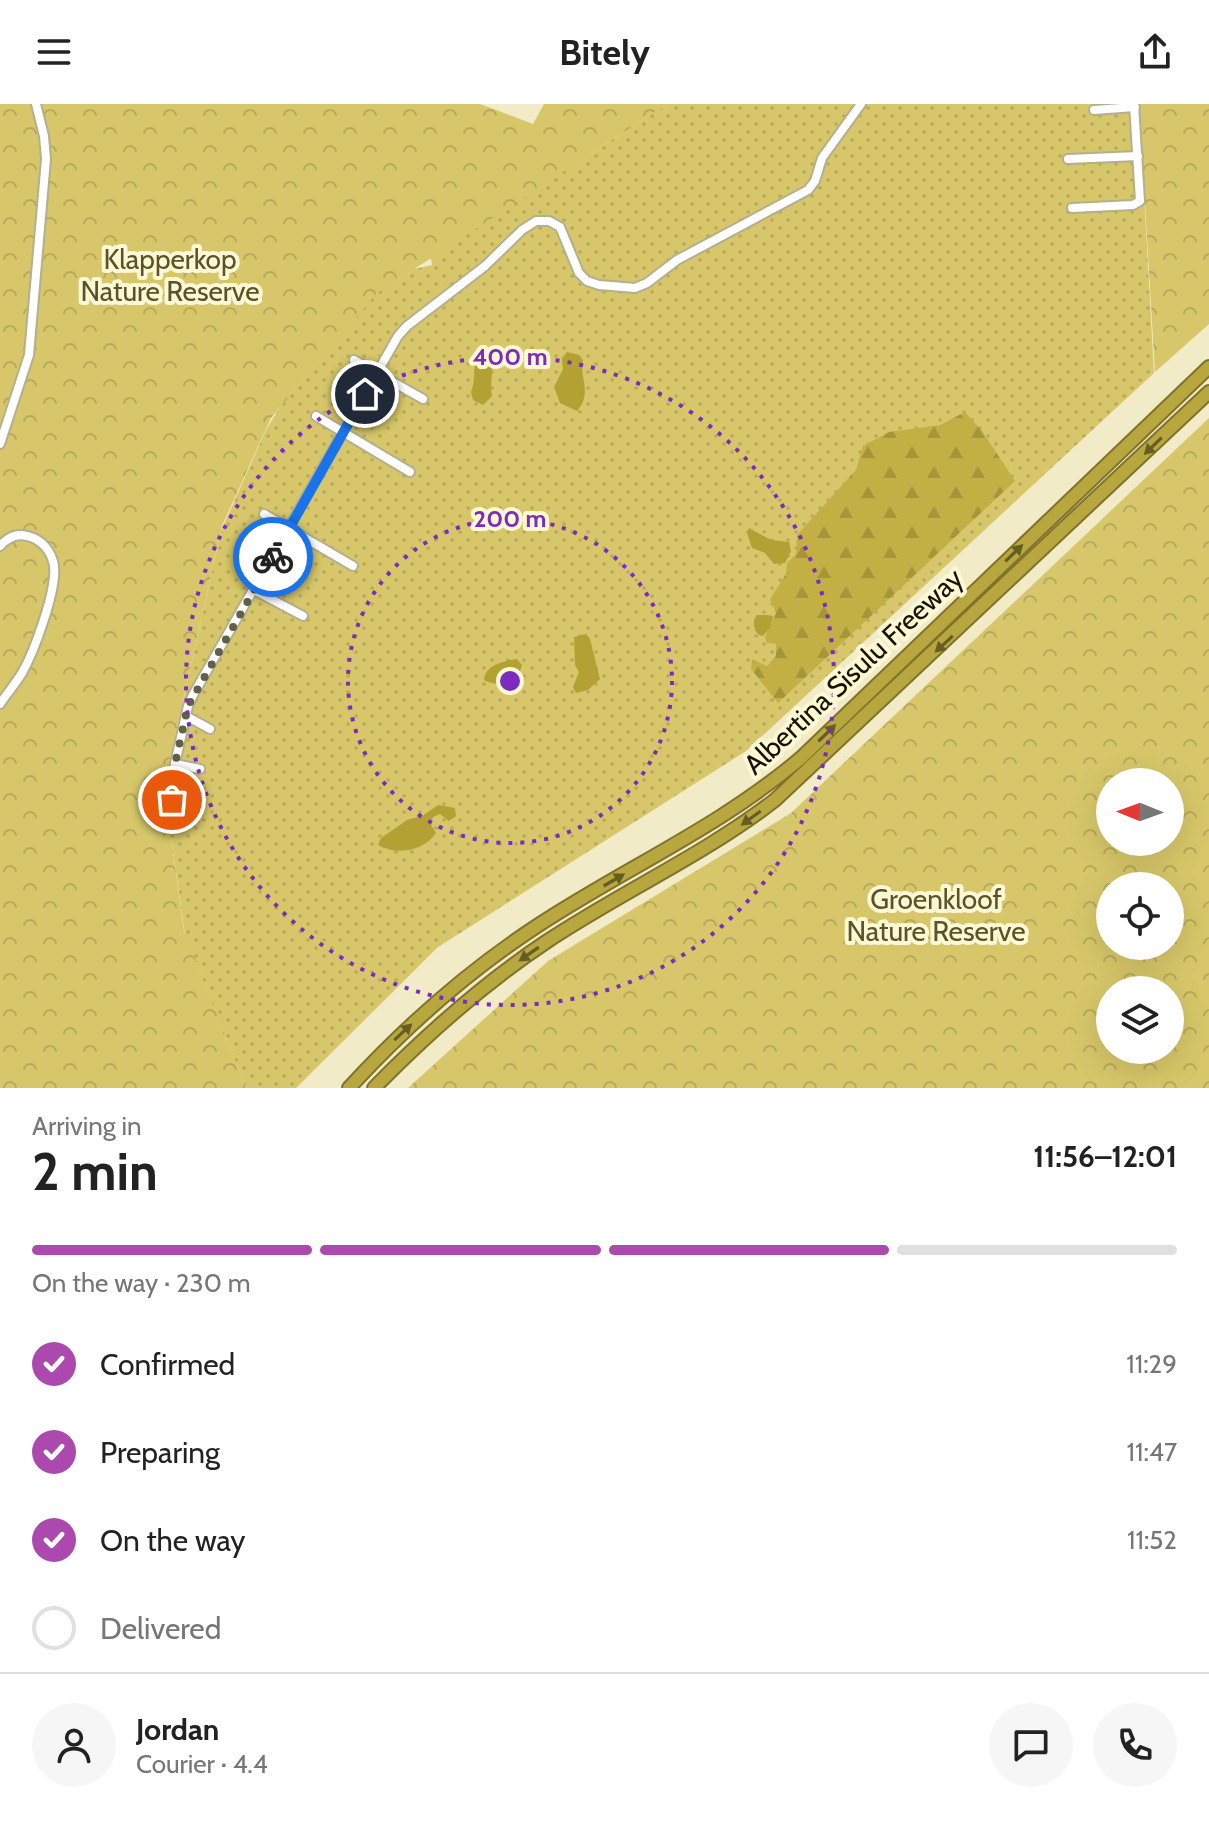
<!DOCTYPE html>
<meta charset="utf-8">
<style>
body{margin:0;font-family:Cabin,sans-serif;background:#f6f6f6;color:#222;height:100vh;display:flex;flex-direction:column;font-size:30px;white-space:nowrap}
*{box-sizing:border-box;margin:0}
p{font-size:26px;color:#767676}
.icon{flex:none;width:44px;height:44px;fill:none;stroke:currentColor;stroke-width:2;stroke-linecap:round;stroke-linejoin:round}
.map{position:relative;height:984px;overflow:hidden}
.side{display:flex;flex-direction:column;background:#fff;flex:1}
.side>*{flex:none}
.needle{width:52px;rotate:271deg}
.buttons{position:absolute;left:1096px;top:664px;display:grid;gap:16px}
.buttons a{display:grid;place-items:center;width:88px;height:88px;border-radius:50%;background:#fff;box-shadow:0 8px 32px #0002;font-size:40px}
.pin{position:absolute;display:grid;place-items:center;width:68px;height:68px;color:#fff;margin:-34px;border:4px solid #fff;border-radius:50%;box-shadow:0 2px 8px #0007}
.courier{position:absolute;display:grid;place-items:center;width:80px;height:80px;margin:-40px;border:6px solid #1a73e8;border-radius:50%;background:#fff;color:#222;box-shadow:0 2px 10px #0007}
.head em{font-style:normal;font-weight:700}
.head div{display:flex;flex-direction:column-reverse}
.head{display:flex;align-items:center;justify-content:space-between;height:136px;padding:0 32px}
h1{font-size:52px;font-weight:700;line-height:60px}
.bar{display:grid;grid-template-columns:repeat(4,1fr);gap:12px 8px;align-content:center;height:96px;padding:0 32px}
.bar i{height:10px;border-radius:6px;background:#e0e0e0}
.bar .on{background:#ab49af}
.bar p{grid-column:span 4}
.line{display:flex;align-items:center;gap:20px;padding:0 32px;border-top:2px solid #e0e0e0}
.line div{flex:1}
.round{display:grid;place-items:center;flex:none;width:84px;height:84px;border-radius:42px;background:#f6f6f6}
ol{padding:0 32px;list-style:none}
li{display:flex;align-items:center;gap:24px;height:88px}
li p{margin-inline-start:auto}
li .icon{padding:8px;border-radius:50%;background:#ab49af;color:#fff;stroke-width:4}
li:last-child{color:#767676}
li i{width:44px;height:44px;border:4px solid #e0e0e0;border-radius:50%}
header{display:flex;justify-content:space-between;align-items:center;height:104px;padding:0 32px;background:#fff;font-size:36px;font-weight:700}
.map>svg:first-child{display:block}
.grass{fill:url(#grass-dots)}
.forest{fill:url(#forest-firs)}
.park{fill:url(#park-crowns);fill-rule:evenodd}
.water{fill:#b3a134}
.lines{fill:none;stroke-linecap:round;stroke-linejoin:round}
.minor-casing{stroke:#b4af8c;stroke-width:12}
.highway-casing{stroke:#7f732b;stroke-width:16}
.minor{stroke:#fff;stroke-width:8}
.highway{stroke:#b8a73f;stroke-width:12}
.oneway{fill:#665d22}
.done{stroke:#625f4a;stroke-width:8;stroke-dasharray:0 14.4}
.route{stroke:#1a73e8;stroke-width:10}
.ring{fill:none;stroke:#7b2cbf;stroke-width:4;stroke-dasharray:4 8}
.labels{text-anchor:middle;stroke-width:8;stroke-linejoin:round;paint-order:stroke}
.park-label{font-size:28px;fill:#5a5328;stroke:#fef8d4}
.street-label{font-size:28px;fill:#151306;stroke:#fef8d4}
.centre{fill:#7b2cbf;stroke:#fef8d4;stroke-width:4}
.ring-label{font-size:24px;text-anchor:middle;font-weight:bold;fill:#7b2cbf;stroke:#fef8d4;stroke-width:8;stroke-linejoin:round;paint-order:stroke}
</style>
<header><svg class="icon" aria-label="menu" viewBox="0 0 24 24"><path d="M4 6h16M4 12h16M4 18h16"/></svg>Bitely<svg class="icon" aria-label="share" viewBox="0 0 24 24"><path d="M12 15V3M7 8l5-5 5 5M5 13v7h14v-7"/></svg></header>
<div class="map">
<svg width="1209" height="984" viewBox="0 0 1209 984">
<defs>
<pattern id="grass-dots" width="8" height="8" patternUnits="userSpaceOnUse" patternTransform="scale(2)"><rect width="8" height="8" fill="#d7c76a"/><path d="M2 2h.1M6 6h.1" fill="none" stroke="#b8aa5a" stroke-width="1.8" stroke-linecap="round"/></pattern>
<pattern id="forest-firs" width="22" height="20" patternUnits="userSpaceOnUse" patternTransform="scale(2)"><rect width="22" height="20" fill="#c2b045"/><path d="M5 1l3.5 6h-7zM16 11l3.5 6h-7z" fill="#a6963b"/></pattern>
<pattern id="park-crowns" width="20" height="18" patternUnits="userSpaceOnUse" patternTransform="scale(2)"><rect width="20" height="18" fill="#d7c76a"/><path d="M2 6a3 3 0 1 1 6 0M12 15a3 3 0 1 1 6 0" fill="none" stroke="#b8aa5a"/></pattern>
</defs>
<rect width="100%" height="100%" fill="#f1ebc7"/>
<polygon class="grass" points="667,0 1139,0 1154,269 746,647 438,843 296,984 246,984 185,831 164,683 221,427 266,326 280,303 375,190 414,165 432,161 431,155 429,154"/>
<polygon class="forest" points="965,308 982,327 1015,377 778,599 751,565 752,555 767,562 776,552 776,540 767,539 765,533 776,509 770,495 786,470 787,459 796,450 797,431 856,366 863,342 889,328 940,321"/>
<g class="park">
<polygon points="0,0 480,0 533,20 544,0 667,0 376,190 271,314 222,422 164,682 184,827 246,984 0,984"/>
<polygon points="1139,0 1209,0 1209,220 1155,268"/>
<path d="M1209 314V984H408L548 857 791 709ZM1170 678V738H1110V678ZM1170 782V842H1110V782ZM1170 886V946H1110V886Z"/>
</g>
<g class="water">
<path d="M485 246C497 259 489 276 492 292L483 301 473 296 471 288C477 274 471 259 480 247Z"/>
<path d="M567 248 579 251 583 256C579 274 593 289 577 307L560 299 554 283 563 265 562 254Z"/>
<polygon points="749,424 771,436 789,438 791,447 785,459 774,460 765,449 752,444 747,429"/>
<path d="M767 511 773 512 770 524 763 532 759 531C753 526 752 517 757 511Z"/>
<polygon points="586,530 590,535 600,575 588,586 576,589 573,583 579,568 575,561 574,533"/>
<path d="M517 555 522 561 520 567 524 577 522 581C513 581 491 581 484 576 485 561 503 557 517 555Z"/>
<path d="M438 701 455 704 456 712 449 717 440 710 433 713 431 721 436 729C424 747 396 752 378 741L381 734 407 716 422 712Z"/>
</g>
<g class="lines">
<g class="minor-casing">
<g id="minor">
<polyline points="1094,6 1135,3"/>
<polyline points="1068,55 1138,52"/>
<polyline points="1072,104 1133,101 1140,97 1134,0"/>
<polyline points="354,256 423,295"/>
<polyline points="316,312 410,368"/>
<polyline points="0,340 29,251 46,55 44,32 36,0"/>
<polyline points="264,410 353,462"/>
<path d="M0 442C7 434 16 429 27 432 42 435 52 448 54 462 57 486 34 548 22 569 15 580 7 590 0 600"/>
<polyline points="254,486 303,512"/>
<polyline points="186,612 210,625"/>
<polyline points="175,660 200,665"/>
<polyline points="178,705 171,694 170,682 188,602 193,591 398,232 407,222 485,162 522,126 536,117 549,117 560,123 579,169 587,177 599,181 635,184 647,179 677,156 808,86 815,77 822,54 861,0"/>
</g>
</g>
<g class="highway-casing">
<g id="highway">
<path d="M349 984C405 923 467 868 537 822 625 764 722 722 802 653L1209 263"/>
<path d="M374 984C427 930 483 880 546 838 621 788 704 751 775 696L1209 288"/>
</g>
</g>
<use href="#minor" class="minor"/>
<use href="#highway" class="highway"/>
</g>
<defs><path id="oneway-solid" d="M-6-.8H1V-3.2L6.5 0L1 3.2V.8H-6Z" transform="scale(2)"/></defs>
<g class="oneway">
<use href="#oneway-solid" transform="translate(1153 342) rotate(136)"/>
<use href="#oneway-solid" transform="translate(1014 449) rotate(-44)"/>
<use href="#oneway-solid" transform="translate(944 540) rotate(137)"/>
<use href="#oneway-solid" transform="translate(827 629) rotate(-44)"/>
<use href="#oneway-solid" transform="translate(751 714) rotate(144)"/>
<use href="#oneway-solid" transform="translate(614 776) rotate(-30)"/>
<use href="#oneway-solid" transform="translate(529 850) rotate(145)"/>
<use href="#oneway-solid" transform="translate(403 928) rotate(-43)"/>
</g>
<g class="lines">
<polyline class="done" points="172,696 170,682 188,602 273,453"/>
<polyline class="route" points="273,453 365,290"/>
</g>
<g class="ring">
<circle cx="510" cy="577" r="162"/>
<circle cx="510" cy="577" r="324"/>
</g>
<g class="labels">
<g class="park-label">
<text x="170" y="165">Klapperkop<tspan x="170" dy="32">Nature Reserve</tspan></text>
<text x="936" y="805">Groenkloof<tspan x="936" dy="32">Nature Reserve</tspan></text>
</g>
<g class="street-label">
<text transform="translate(853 567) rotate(-43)" y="10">Albertina Sisulu Freeway</text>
</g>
</g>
<circle cx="510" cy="577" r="12" class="centre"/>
<g class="ring-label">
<text x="510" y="261">400 m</text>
<text x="510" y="423">200 m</text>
</g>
</svg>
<div class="buttons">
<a><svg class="needle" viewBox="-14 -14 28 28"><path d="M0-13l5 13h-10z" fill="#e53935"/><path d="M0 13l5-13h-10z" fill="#767676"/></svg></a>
<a><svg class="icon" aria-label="locate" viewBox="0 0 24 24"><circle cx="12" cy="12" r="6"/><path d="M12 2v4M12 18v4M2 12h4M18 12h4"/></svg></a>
<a><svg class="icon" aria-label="layers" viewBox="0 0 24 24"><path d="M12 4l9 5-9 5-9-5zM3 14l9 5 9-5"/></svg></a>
</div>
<div class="pin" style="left:172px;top:696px;background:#ea580c"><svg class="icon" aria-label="bag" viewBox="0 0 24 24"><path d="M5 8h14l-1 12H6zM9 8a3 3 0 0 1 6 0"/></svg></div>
<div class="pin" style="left:365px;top:290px;background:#1f2937"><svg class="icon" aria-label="home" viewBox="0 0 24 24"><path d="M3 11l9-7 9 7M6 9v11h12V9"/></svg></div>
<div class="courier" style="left:273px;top:453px"><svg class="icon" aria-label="bike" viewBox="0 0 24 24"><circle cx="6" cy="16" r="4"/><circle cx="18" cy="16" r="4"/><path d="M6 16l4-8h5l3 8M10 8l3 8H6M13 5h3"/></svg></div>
</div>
<section class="side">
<div class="head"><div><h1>2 min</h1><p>Arriving in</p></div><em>11:56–12:01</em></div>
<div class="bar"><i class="on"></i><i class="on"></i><i class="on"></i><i></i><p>On the way · 230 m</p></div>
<ol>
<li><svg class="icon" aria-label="check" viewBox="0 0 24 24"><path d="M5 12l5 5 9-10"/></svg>Confirmed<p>11:29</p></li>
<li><svg class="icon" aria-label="check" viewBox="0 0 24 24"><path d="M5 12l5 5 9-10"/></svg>Preparing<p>11:47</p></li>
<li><svg class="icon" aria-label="check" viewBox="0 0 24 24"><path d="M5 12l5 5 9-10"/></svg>On the way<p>11:52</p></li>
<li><i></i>Delivered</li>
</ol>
<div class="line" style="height:144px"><a class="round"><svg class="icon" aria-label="person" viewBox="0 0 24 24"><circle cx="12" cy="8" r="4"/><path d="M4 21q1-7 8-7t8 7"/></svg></a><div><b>Jordan</b><p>Courier · 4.4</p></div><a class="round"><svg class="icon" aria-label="chat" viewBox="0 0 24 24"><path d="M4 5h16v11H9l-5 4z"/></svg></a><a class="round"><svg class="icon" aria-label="phone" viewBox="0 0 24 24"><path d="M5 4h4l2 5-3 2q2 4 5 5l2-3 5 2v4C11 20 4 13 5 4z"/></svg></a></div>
</section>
